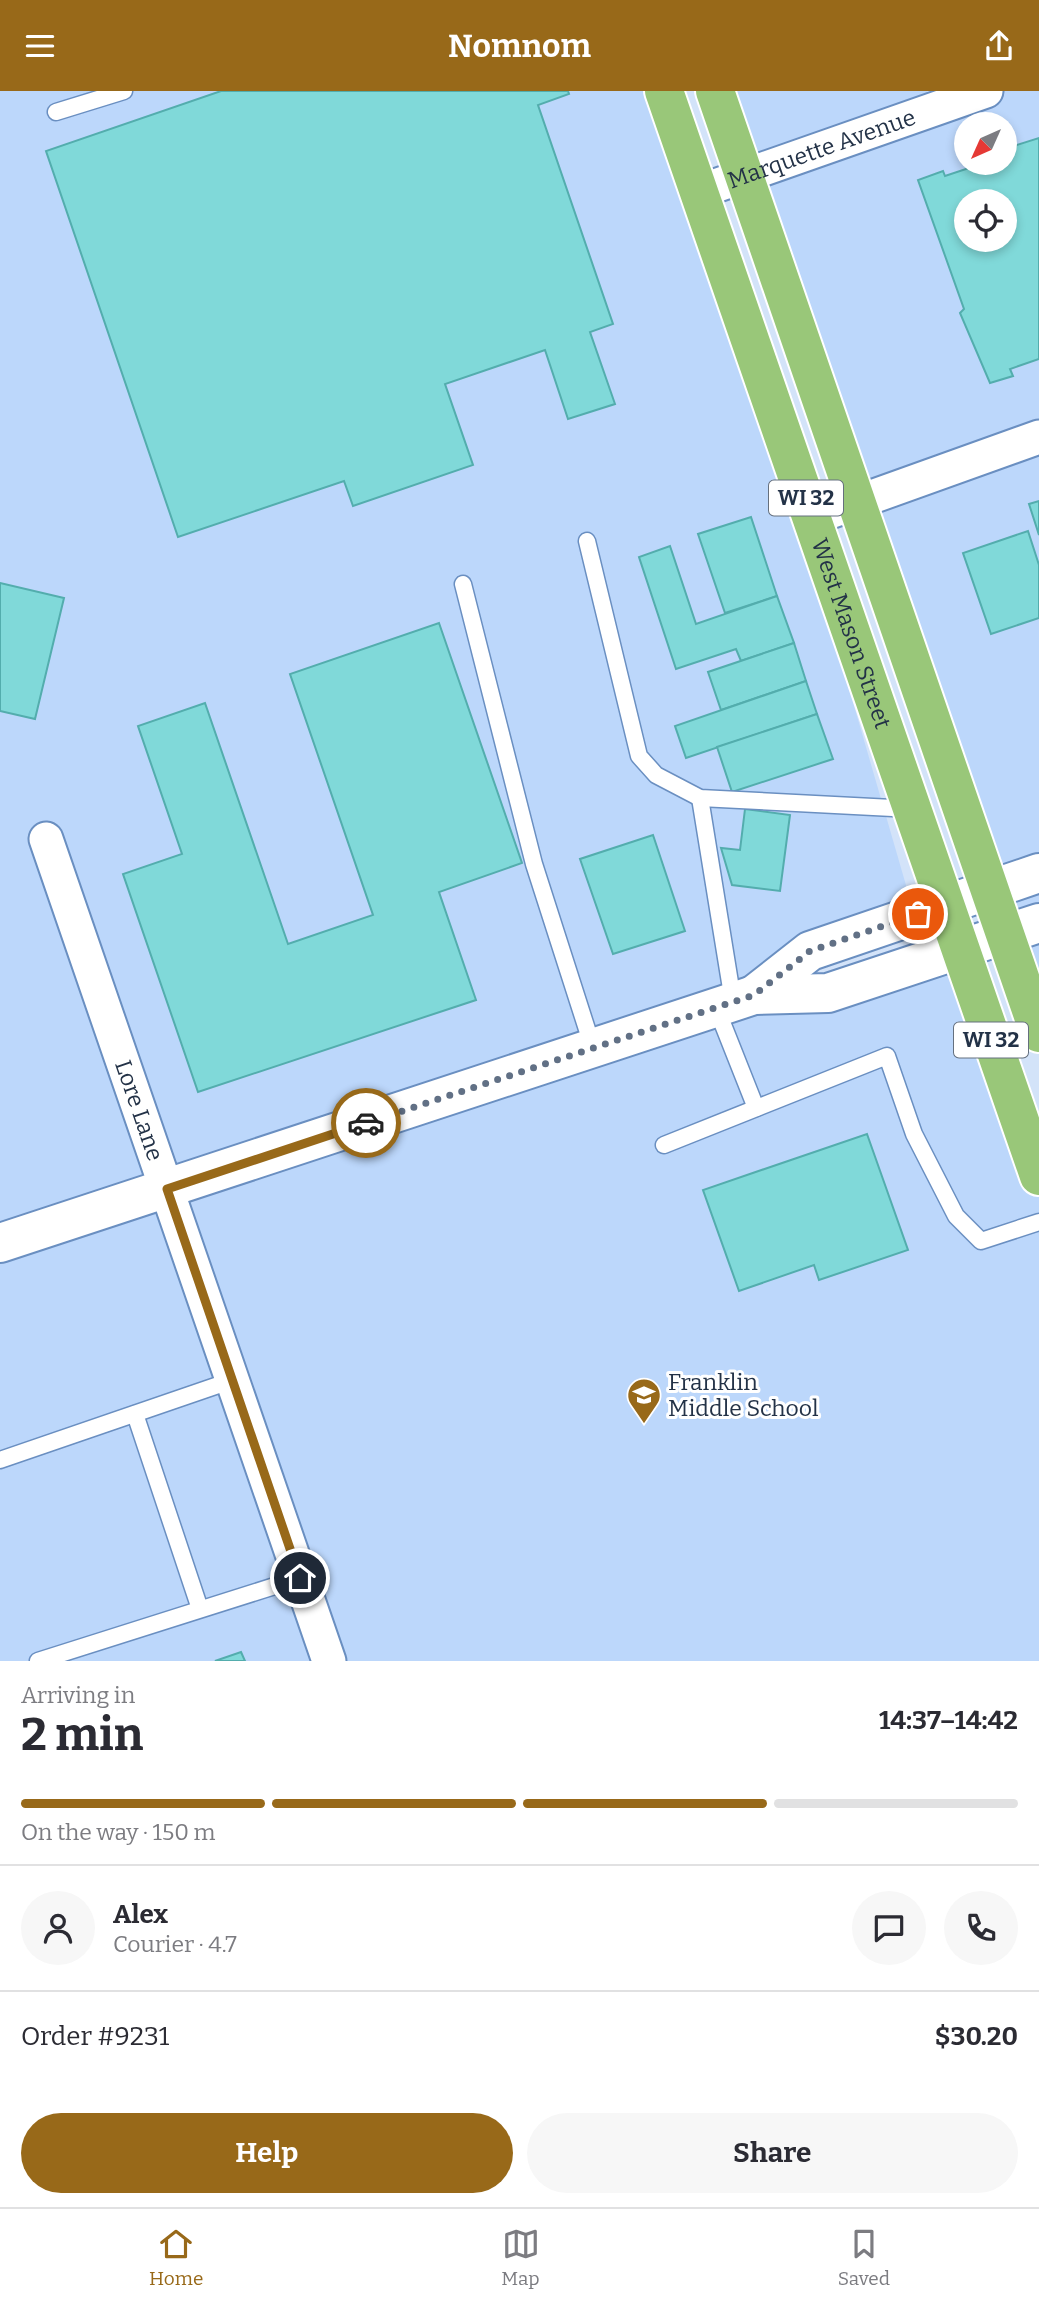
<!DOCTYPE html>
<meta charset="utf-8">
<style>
body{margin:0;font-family:Bitter,serif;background:#f7f7f7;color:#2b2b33;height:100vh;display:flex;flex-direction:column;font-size:26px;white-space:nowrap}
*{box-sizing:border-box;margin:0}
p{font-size:23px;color:#7c7c81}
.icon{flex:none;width:38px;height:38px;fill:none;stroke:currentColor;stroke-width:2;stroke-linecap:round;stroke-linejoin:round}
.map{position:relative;height:1570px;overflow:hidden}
.drawer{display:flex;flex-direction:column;background:#fff;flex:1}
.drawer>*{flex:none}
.needle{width:46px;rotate:225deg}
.controls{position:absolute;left:954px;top:21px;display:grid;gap:14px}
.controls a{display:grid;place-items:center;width:63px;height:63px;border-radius:50%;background:#fff;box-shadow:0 4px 10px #0003;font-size:35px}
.pin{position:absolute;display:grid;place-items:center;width:60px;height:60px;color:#fff;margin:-30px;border:4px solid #fff;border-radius:50%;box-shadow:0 2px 7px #0007}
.courier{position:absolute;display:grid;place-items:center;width:70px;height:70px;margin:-35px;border:5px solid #986919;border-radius:50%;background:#fff;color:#222;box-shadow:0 2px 9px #0007}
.headline em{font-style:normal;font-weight:700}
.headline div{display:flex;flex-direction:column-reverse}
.headline{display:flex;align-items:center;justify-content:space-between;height:119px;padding:0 21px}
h1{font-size:46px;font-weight:700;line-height:52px}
.bar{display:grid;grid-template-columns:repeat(4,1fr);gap:10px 7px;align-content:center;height:84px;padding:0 21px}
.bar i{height:9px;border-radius:5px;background:#e1e1e2}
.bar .current{background:#986919}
.bar p{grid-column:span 4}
.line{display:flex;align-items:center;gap:18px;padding:0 21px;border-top:2px solid #e1e1e2}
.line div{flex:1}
.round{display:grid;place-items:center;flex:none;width:74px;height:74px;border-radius:37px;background:#f7f7f7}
.button{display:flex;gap:14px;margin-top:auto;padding:14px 21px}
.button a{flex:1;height:80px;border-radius:42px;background:#986919;color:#fff;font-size:28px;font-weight:700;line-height:80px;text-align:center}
.button a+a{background:#f7f7f7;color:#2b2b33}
header{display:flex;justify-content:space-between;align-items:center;height:91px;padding:0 21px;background:#986919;color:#fff;font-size:32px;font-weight:700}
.tabs{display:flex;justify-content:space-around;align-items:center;height:98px;border-top:2px solid #e1e1e2;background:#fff;font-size:19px;color:#7c7c81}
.tabs a{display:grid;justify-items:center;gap:4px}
.tabs .current{color:#986919}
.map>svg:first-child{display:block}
.built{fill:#bcd7fb;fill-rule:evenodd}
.building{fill:#80d9d9;stroke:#53adad;stroke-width:2;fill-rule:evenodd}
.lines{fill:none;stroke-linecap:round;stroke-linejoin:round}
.service-casing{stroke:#6a8fc1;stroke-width:19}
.minor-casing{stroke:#6a8fc1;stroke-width:37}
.tertiary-casing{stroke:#6a8fc1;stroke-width:42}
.primary-casing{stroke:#fff;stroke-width:42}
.service{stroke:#fff;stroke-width:16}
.minor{stroke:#fff;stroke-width:33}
.tertiary{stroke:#fff;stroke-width:38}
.primary{stroke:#99c779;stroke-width:38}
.done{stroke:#617085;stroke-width:7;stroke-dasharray:0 12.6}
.route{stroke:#986919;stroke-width:9}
.labels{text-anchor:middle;stroke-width:6;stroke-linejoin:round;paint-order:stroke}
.shield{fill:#fff;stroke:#65707e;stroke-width:2}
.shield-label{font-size:21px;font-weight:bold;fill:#233247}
.street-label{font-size:23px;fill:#233247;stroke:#fff}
.poi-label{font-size:23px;fill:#233247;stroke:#fff;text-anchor:start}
</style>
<header><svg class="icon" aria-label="menu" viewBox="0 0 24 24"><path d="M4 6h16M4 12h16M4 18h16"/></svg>Nomnom<svg class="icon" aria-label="share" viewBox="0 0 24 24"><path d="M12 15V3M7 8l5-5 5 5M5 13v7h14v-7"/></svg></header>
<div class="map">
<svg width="1039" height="1570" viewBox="0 0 1039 1570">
<rect width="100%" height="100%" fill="#d3e3f9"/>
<g class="built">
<polygon points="0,0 676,0 910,808 755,903 961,859 1039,1085 1039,1570 0,1570"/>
<path d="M698 0H927L933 18 986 0H1039V942ZM966 33H1004V72H966ZM966 110H1004V149H966Z"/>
</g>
<g class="building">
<polygon points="221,0 568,0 569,3 538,14 613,233 590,241 615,313 568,328 545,259 445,293 473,374 353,415 344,390 178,446 46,60"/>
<path d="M1039 47V268L1010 278 1013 285 990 292 960 222 964 218 918 89 943 80 945 85 984 72H1004V58ZM966 110H1004V149H966Z"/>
<polygon points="1039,410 1039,444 1029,413"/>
<polygon points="751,426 777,505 725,522 698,443"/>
<polygon points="1028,440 1039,474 1039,527 991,543 963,462"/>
<polygon points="670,455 696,533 777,505 794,552 741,570 736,558 676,578 639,466"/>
<polygon points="0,492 64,507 35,628 0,620"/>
<polygon points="439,532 522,772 439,801 476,909 198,1001 123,783 182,763 138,635 205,612 288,853 373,824 290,583"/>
<polygon points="794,552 806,590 721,619 708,581"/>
<polygon points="806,590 817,623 686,667 675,635"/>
<polygon points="817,623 833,668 732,701 717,656"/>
<polygon points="745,718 790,724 780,800 732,794 721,757 740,759"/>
<polygon points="653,744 685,840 613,863 580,768"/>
<polygon points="867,1043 908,1159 819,1189 814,1174 739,1200 703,1099"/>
<polygon points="241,1561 245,1570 215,1570"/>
</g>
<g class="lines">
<g class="service-casing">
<g id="service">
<polyline points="56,21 124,0"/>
<polyline points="587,450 639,665 656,684 700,707 912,718"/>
<polyline points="463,493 534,773 593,957"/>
<polyline points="700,707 733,910"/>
<polyline points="716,916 756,1017"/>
<polyline points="664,1054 887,965 914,1043 956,1125 981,1150 1039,1131"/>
<polyline points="135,1323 200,1518"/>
<polyline points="0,1369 233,1289"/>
<polyline points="38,1570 300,1487"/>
</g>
</g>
<g class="minor-casing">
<g id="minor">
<path id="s1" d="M698 101 986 0"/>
<polyline points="813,427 1039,346"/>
<path id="s2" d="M46 748 329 1570"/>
</g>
</g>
<g class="tertiary-casing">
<g id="tertiary">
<polyline points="754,904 810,860 1039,782"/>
<polyline points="0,1152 754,904 828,902 1039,832"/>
</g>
</g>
<g class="primary-casing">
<g id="primary">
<path id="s3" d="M664 0 1039 1085"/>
<polyline points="715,0 1039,942"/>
</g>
</g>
<use href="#service" class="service"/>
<use href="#minor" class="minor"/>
<use href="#tertiary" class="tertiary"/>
<use href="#primary" class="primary"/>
</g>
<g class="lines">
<polyline class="done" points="366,1032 754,904 810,860 918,823"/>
<polyline class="route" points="300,1487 167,1098 366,1032"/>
</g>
<defs>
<g id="school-pin" transform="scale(1.75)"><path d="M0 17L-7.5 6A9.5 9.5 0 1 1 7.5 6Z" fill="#986919" stroke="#fff"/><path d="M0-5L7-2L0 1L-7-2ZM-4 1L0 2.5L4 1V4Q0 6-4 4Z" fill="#fff"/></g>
</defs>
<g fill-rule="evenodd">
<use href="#school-pin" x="644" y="1304"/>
</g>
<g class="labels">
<g class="shield">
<rect x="769" y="389.5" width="74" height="35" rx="5"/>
<rect x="954" y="931.5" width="74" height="35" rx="5"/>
</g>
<g class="shield-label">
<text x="806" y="414">WI 32</text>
<text x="991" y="956">WI 32</text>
</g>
<g class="street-label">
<text dy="8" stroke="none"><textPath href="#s1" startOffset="131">Marquette Avenue</textPath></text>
<text dy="8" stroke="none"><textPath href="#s3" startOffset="574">West Mason Street</textPath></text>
<text dy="8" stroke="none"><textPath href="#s2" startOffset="287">Lore Lane</textPath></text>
</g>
<g class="poi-label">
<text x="668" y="1299">Franklin<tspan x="668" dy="26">Middle School</tspan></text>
</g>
</g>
</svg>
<div class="controls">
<a><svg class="needle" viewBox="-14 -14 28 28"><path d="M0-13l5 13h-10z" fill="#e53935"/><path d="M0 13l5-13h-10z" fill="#7c7c81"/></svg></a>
<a><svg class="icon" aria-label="locate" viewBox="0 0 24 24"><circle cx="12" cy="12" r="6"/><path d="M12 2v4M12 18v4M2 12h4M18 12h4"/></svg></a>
</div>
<div class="pin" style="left:918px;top:823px;background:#ea580c"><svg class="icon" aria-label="bag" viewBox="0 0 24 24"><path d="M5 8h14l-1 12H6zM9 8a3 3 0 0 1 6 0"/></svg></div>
<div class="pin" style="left:300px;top:1487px;background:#1f2937"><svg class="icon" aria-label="home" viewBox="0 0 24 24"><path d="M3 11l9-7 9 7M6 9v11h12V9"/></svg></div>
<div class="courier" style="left:366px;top:1032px"><svg class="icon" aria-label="car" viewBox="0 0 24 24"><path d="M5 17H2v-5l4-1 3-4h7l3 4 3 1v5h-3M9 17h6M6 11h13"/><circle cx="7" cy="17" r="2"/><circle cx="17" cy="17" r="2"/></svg></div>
</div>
<section class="drawer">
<div class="headline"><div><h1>2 min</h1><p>Arriving in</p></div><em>14:37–14:42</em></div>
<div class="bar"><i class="current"></i><i class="current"></i><i class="current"></i><i></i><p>On the way · 150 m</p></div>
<div class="line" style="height:126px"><a class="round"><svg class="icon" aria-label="person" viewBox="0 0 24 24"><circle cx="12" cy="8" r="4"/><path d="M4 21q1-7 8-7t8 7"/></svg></a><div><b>Alex</b><p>Courier · 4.7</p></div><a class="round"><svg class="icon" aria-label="chat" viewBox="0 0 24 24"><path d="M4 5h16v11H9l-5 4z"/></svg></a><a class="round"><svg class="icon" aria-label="phone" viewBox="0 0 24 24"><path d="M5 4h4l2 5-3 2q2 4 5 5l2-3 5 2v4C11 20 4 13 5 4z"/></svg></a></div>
<div class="line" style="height:91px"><div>Order #9231</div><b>$30.20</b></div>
<div class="button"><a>Help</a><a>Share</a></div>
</section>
<nav class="tabs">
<a class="current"><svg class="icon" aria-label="home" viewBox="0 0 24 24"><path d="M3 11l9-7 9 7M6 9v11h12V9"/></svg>Home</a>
<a><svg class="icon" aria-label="map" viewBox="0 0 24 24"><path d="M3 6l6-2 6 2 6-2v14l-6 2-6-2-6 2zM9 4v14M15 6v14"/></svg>Map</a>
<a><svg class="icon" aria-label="saved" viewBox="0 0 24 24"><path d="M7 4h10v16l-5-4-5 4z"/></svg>Saved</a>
</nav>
